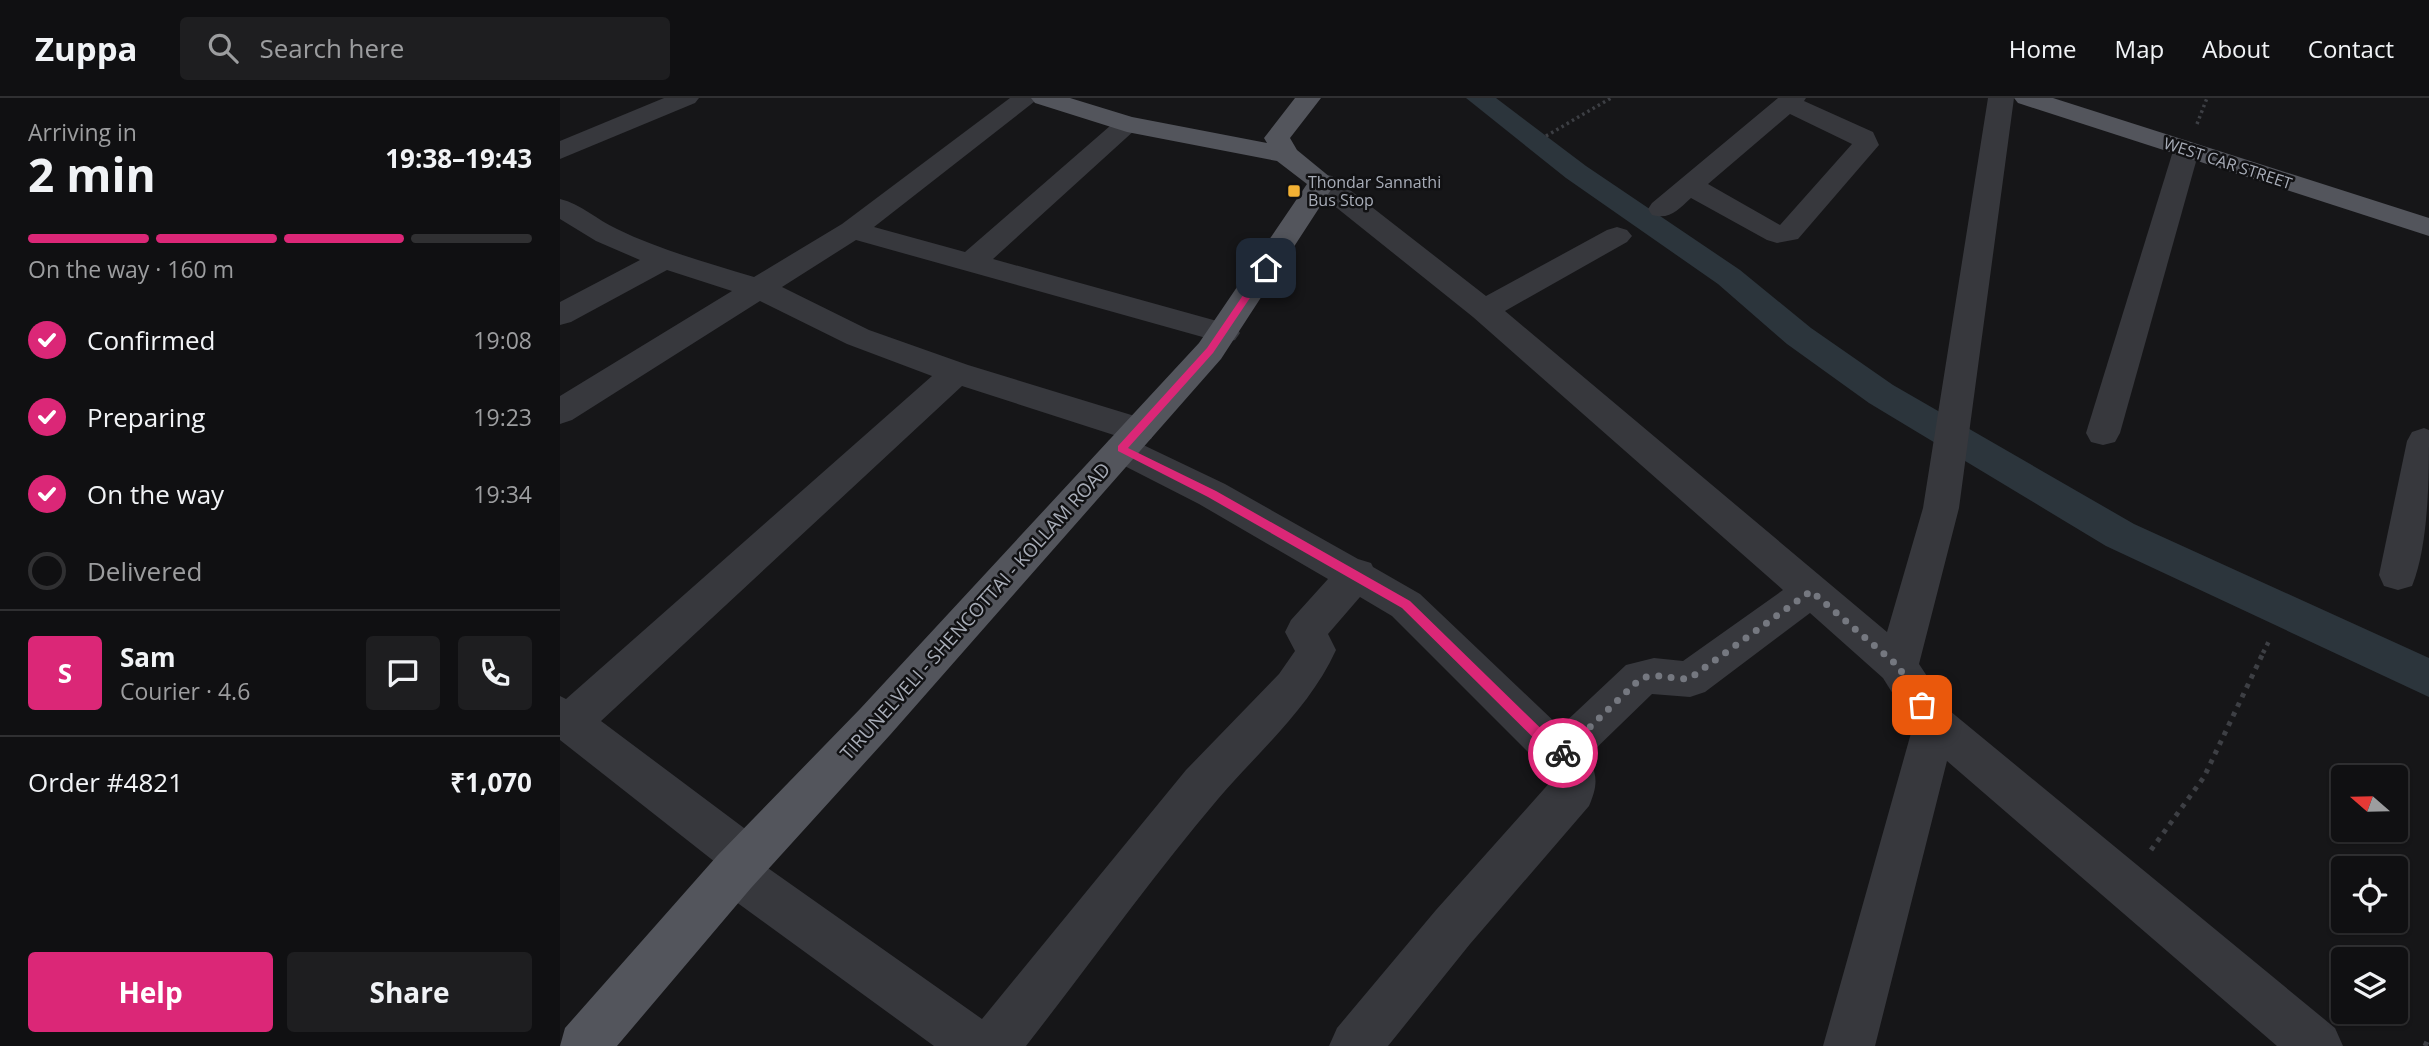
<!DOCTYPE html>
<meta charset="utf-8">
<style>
body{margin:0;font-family:"Open Sans",sans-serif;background:#1e1e20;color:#f1f3f6;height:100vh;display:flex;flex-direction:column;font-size:26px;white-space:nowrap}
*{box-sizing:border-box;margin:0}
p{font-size:23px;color:#9c9d9f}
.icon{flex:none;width:38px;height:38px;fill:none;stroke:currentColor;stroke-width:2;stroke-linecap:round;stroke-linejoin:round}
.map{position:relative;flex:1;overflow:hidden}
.details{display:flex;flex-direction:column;background:#101012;width:560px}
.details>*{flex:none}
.needle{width:46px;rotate:290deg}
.tools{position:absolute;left:1771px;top:667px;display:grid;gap:14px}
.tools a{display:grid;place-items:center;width:77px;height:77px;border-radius:7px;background:#101012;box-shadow:0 2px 5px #0004,0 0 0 2px #303032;font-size:35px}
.pin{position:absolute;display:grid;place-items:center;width:60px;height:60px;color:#fff;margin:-30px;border-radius:14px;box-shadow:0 4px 10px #0006}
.courier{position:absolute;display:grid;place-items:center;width:70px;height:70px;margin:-35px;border:5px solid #db2777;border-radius:50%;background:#fff;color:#222;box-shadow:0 2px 9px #0007}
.head em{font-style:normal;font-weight:700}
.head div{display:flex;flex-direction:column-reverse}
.head{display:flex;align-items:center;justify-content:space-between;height:119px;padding:0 28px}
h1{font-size:46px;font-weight:700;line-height:52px}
.bar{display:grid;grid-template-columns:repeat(4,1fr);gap:10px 7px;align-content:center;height:84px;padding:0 28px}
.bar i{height:9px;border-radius:5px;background:#303032}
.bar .on{background:#db2777}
.bar p{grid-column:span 4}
.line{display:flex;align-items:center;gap:18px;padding:0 28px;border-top:2px solid #303032}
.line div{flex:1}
.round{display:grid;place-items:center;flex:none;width:74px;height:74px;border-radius:7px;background:#1e1e20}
ol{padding:0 28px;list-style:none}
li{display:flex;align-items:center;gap:21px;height:77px}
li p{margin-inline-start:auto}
li .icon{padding:7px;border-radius:50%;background:#db2777;color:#fff;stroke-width:4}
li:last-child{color:#9c9d9f}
li i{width:38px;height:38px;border:4px solid #303032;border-radius:50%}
.cta{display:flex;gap:14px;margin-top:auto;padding:14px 28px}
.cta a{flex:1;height:80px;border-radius:7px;background:#db2777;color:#fff;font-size:28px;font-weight:700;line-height:80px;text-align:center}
.cta a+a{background:#1e1e20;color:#f1f3f6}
header{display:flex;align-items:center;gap:42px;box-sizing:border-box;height:98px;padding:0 35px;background:#101012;border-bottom:2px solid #303032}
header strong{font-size:33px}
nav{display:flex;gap:38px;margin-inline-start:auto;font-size:24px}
.search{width:490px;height:63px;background:#1e1e20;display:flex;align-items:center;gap:18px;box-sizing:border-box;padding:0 24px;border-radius:7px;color:#9c9d9f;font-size:26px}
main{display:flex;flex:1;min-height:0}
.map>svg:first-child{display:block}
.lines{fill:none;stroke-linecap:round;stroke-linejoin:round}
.canal{fill:#2c353c;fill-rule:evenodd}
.path-far2{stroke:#3d3f44;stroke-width:3.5;stroke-dasharray:2.5 3.5;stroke-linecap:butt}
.path-far1{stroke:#3d3f44;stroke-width:4.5;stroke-dasharray:3.5 5;stroke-linecap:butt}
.path{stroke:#3d3f44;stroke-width:5;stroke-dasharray:4.5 6;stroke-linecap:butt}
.minor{fill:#37383d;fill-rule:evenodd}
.major{fill:#53555c;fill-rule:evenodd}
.route{fill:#db2777}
.done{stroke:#757880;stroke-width:7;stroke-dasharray:0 12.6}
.poi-dot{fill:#f2b134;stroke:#111113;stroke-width:2.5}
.labels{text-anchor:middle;stroke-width:5;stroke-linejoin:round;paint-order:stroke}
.far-street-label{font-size:16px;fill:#a8adb8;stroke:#111113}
.far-poi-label{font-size:16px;fill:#a8adb8;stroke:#111113;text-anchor:start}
.street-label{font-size:19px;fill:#a8adb8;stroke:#111113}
</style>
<header>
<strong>Zuppa</strong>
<div class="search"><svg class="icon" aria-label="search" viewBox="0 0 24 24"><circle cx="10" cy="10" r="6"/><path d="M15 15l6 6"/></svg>Search here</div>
<nav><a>Home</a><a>Map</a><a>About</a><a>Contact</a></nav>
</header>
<main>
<section class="details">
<div class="head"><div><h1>2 min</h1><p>Arriving in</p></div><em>19:38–19:43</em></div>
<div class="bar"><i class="on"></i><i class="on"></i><i class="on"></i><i></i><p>On the way · 160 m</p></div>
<ol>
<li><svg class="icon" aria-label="check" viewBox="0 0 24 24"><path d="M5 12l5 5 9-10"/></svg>Confirmed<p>19:08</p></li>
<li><svg class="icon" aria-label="check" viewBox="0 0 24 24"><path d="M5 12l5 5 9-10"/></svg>Preparing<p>19:23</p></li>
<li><svg class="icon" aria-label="check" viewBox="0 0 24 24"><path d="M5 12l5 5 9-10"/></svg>On the way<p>19:34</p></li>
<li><i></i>Delivered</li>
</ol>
<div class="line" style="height:126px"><b class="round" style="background:#db2777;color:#fff">S</b><div><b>Sam</b><p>Courier · 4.6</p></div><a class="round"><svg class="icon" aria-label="chat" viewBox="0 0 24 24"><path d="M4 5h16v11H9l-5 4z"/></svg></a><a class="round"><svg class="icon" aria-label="phone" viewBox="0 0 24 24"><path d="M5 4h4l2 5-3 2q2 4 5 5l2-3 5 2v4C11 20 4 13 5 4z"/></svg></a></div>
<div class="line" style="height:91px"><div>Order #4821</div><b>₹1,070</b></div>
<div class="cta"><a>Help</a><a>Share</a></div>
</section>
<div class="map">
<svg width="1869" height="948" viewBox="0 0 1869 948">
<rect width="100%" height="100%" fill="#161618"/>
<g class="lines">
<polygon class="canal" points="906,0 936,0 1026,68 1180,172 1251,230 1333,287 1574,426 1869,560 1869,599 1546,448 1309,305 1227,246 1158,186 1006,80"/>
<g class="path-far2">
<polyline points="1637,26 1647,0"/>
<polyline points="986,38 1051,0"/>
</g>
<polyline class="path-far1" points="1703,555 1710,541"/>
<g class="path">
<polyline points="1591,752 1644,679 1704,553"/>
<polyline points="1865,948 1869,939"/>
</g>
<g class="minor">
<polygon points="104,0 139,0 135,5 0,61 0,43"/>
<path d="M450 0H479L314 129 405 154 558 21 567 18 576 21 580 26 576 31 433 161 675 228 680 235 675 242 664 245 296 142 222 189 309 232 408 267 591 323 596 332 591 341 577 344 665 386 798 461 811 465 813 469 860 496 1000 629 1066 567 1094 560 1123 563 1223 492 913 219 752 90 748 84 752 78 762 76 772 78 926 198 1047 132 1057 129 1067 132 1072 138 1067 144 945 213 1327 534 1363 410 1428 0H1454L1399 410 1359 566 1390 613 1775 930 1783 948H1717L1387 663 1315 948H1263L1353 628 1323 580 1250 515 1145 594 1130 599 1092 596 1027 659C1039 677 1037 689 1029 708L910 846 828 948H769L777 930 876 812 992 682 985 671 832 518 800 499 768 536 776 552C749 611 700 652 658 701 591 780 530 866 466 948H374L157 790 151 774 155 764 0 642V598L6 601 372 278 287 246 200 203 12 322 0 326V298L172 193 107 172 11 224 0 227V204L80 162 36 143 0 121V101C21 106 37 122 57 131 100 152 148 165 194 179L282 126ZM402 288 560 339 549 342 543 351 549 360 639 406 768 481 731 522 725 534 735 553 719 576 626 672 422 921 205 768 206 765 192 736 41 623Z"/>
<path d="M1218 0H1246L1244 3 1313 34 1319 47 1238 141 1217 145 1207 142 1131 100C1118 112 1110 122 1092 117L1088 111 1092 105ZM1230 16 1292 46 1220 127 1148 86Z"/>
<polygon points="1626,45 1635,47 1639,53 1560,335 1555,344 1543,347 1531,344 1526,335 1613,53 1617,47"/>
<path d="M1864 330 1869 332C1869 378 1869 446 1852 488L1838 492 1824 488 1819 477 1847 343 1852 334Z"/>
</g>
<g class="major">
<polygon points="471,0 510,0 572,19 707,45 704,40 735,0 761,0 730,40 737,52 776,84 661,261 330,637 191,790 57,948 0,948 5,930 157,758 300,611 639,245 747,86 717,63 567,34 475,5"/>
<polygon points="1454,0 1493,0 1869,120 1869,138 1458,5"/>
</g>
</g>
<polygon class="route" points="703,168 710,170 653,255 568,350 656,393 850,503 1001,650 1008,651 1010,655 1005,662 996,662 842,510 648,399 558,353 558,348 647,250"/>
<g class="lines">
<path class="done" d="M1003 655 1081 580C1101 575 1110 581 1129 581L1251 493 1338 568 1362 607"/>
</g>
<rect class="poi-dot" x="727" y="86" width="14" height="14" rx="3.5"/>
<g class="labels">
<g class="far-street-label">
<text transform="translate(1668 65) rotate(18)" y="6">WEST CAR STREET</text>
</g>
<g class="far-poi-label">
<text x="748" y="90">Thondar Sannathi<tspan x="748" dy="18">Bus Stop</tspan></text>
</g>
<g class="street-label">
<text transform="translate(415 513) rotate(-48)" y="7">TIRUNELVELI - SHENCOTTAI - KOLLAM ROAD</text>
</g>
</g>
</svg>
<div class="tools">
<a><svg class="needle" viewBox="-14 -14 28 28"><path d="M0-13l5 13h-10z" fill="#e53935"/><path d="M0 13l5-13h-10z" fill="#9c9d9f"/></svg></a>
<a><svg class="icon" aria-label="locate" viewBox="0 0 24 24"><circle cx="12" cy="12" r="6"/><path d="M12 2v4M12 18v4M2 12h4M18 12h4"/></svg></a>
<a><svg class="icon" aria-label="layers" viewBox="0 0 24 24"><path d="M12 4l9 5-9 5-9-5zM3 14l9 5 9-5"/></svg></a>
</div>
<div class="pin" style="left:1362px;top:607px;background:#ea580c"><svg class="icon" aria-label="bag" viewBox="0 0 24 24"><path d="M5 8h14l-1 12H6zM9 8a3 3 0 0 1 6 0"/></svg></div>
<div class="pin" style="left:706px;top:170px;background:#1f2937"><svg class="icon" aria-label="home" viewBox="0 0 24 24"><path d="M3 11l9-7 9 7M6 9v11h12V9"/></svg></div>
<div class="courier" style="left:1003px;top:655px"><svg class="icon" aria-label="bike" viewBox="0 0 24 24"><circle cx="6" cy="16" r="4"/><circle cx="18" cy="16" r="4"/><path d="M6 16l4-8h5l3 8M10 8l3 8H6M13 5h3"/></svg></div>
</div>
</main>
